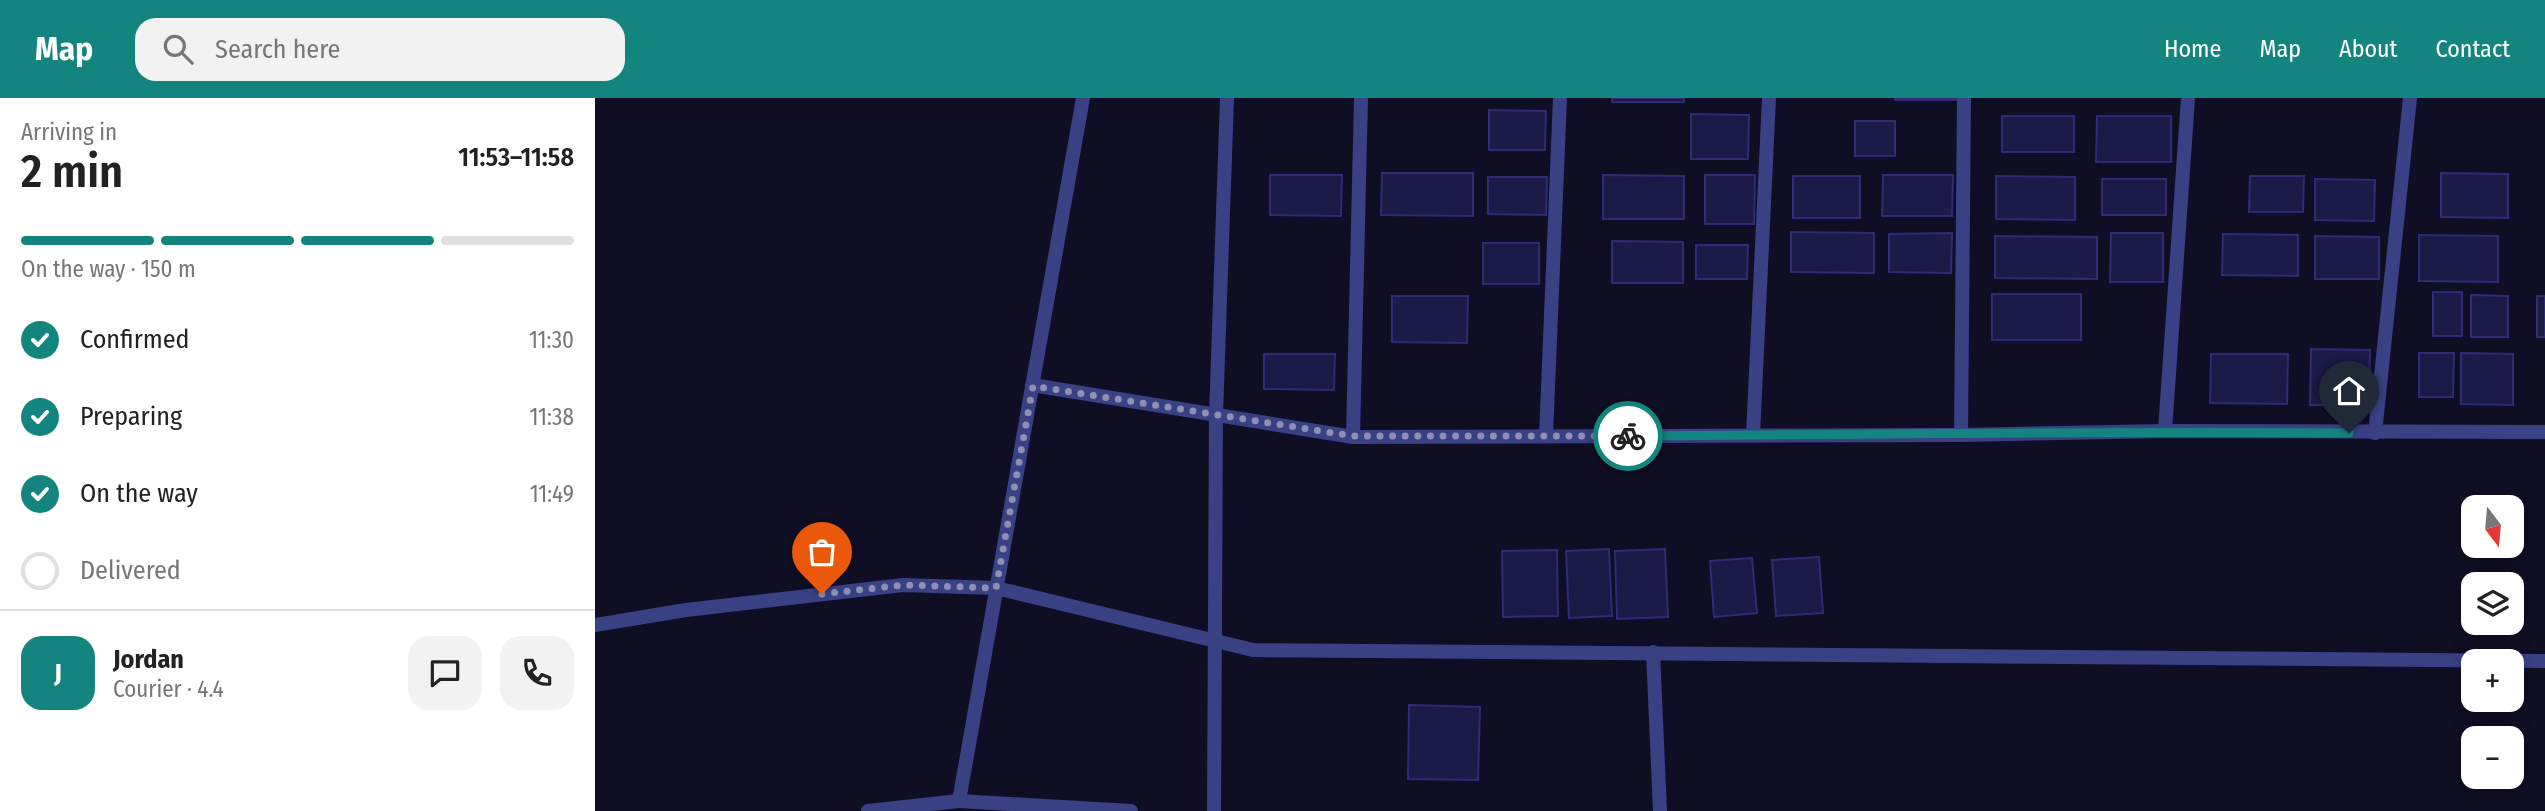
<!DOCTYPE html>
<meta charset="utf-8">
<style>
body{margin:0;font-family:"Fira Sans Condensed",sans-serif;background:#f2f2f2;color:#222;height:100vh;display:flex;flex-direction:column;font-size:26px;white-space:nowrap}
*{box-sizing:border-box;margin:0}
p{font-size:23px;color:#767676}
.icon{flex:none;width:38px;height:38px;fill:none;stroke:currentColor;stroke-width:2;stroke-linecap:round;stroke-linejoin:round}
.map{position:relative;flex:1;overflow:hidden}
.panel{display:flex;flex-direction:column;background:#fff;width:595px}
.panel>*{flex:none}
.needle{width:46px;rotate:164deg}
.buttons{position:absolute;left:1866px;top:397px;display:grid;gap:14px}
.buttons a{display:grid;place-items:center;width:63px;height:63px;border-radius:14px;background:#fff;box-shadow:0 4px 18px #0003;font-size:35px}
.pin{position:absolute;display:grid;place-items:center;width:60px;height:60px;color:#fff;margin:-72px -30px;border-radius:50% 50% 50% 0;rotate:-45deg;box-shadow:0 0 7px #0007}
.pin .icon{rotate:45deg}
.courier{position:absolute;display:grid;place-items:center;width:70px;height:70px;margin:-35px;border:5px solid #13857e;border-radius:50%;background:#fff;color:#222;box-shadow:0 2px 9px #0007}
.headline em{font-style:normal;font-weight:600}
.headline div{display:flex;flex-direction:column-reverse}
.headline{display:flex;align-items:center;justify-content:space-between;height:119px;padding:0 21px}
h1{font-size:46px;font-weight:600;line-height:52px}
.bar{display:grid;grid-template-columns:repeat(4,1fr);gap:10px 7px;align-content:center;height:84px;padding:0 21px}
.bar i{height:9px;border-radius:5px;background:#e0e0e0}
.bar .on{background:#13857e}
.bar p{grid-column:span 4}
.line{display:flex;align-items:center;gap:18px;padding:0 21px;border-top:2px solid #e0e0e0}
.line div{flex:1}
.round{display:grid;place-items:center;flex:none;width:74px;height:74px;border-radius:21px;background:#f2f2f2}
ol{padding:0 21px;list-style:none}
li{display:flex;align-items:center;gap:21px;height:77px}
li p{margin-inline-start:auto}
li .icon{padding:7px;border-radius:50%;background:#13857e;color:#fff;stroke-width:4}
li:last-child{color:#767676}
li i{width:38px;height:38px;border:4px solid #e0e0e0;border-radius:50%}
header{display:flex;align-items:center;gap:42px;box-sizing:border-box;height:98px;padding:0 35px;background:#13857e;color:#fff}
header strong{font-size:33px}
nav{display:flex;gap:38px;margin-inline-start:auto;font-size:24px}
.search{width:490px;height:63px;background:#f2f2f2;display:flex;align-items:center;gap:18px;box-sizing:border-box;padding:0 24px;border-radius:21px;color:#767676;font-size:26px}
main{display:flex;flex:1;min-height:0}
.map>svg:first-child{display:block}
.building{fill:#1c1a46;stroke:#2f2c73;stroke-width:2}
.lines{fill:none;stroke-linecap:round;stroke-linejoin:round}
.street{stroke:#394185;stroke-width:14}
.done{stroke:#8e8fb3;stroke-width:7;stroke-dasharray:0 12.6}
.route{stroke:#13857e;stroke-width:9}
</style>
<header>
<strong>Map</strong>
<div class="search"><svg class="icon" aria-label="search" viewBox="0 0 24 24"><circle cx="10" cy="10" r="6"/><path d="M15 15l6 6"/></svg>Search here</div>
<nav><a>Home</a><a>Map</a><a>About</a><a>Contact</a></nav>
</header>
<main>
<section class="panel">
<div class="headline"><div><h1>2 min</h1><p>Arriving in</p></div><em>11:53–11:58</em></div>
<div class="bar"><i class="on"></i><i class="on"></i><i class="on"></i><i></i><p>On the way · 150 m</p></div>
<ol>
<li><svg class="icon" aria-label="check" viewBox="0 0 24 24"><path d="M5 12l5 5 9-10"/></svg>Confirmed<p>11:30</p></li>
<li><svg class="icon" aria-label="check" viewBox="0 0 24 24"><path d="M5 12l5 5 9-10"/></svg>Preparing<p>11:38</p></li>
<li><svg class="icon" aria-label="check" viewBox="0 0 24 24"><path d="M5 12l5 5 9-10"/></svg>On the way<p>11:49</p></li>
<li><i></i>Delivered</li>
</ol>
<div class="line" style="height:126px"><b class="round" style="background:#13857e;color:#fff">J</b><div><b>Jordan</b><p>Courier · 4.4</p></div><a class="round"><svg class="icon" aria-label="chat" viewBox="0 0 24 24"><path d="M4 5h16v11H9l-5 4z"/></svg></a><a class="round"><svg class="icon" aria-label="phone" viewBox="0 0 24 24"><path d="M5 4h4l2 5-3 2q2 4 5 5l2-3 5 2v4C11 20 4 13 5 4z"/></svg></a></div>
</section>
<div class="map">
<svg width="1950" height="713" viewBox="0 0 1950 713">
<rect width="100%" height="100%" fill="#0f0e25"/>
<g class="building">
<rect x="1017" y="0" width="72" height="4"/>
<rect x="1300" y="0" width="64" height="2"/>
<polygon points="894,12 951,13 950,52 894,52"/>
<polygon points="1096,16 1154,17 1153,61 1096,61"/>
<rect x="1407" y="18" width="72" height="36"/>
<polygon points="1502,18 1576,18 1576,64 1501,64"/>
<rect x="1260" y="23" width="40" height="35"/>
<polygon points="787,75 878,75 878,118 786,117"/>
<polygon points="1846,75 1913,76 1913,120 1846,119"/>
<polygon points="675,77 747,77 746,118 675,117"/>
<polygon points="1008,77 1089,78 1089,121 1008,121"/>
<polygon points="1110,77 1160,77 1159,126 1110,126"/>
<polygon points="1288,77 1358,77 1357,118 1287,118"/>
<rect x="1198" y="78" width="67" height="42"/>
<polygon points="1401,78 1480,79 1480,122 1401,121"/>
<polygon points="1655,78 1709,78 1708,114 1654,114"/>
<polygon points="893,79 952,79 951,117 893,116"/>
<rect x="1507" y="81" width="64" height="36"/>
<polygon points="1720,81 1780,82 1779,123 1720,122"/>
<polygon points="1196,134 1279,135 1279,175 1196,174"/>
<polygon points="1357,135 1356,175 1294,174 1294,136"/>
<polygon points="1516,135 1568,135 1568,184 1515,184"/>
<polygon points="1628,136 1703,137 1703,178 1627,177"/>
<polygon points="1824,137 1903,138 1903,184 1824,183"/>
<polygon points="1400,138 1502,139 1502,181 1400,180"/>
<polygon points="1720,138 1784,139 1784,181 1720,181"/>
<polygon points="1017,143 1088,144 1088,185 1017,185"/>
<rect x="888" y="145" width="56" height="41"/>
<polygon points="1101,147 1153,147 1152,181 1101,181"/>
<rect x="1838" y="194" width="29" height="44"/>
<rect x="1397" y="196" width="89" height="46"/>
<polygon points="1876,197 1913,198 1913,239 1876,239"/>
<polygon points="797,198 873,198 872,245 797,244"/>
<rect x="1942" y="198" width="8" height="41"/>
<polygon points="1716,251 1775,252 1774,307 1715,307"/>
<polygon points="1824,255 1859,255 1858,299 1824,299"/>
<polygon points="1866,255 1918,256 1918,307 1866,306"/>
<polygon points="669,256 740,256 739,292 669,291"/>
<polygon points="1616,256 1693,256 1692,306 1615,305"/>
<polygon points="1014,451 1017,518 974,520 971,453"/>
<polygon points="1070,451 1073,519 1022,521 1020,453"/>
<polygon points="962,452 963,518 908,519 907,453"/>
<polygon points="1224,459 1228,515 1181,518 1177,462"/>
<polygon points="1157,460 1162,515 1119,519 1115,463"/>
<polygon points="814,607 885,609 883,682 813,681"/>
</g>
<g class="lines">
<g class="street">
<polyline points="437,287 758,339 1366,337 1570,333 1950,334"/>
<polyline points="1570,333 1593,0"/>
<polyline points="1780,335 1815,0"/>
<polyline points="1158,337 1174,0"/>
<polyline points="1366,337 1369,0"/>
<polyline points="951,338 965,0"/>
<polyline points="758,339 766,0"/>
<polyline points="0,527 91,512 308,487 401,490 658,552 1950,563"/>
<polyline points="1058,554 1065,713"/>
<polyline points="364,703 536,713"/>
<polyline points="273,713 364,703 488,0"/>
<polyline points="619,713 621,317 632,0"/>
</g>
</g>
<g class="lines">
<polyline class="done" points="227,496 308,487 401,490 438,288 758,338 1033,338"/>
<path class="route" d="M1033 338C1273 336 1513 333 1754 335"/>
</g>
</svg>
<div class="buttons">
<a><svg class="needle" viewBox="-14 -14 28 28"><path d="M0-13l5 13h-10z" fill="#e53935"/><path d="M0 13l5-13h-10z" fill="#767676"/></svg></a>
<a><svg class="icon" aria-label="layers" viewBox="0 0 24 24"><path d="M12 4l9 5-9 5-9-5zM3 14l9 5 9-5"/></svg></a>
<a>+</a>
<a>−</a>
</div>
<div class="pin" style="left:227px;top:496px;background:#ea580c"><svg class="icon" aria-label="bag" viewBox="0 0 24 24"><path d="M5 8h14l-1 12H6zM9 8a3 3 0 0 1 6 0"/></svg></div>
<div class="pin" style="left:1754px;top:335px;background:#1f2937"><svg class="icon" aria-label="home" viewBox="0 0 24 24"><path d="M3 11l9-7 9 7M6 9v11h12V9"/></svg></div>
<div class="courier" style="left:1033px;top:338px"><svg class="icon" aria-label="bike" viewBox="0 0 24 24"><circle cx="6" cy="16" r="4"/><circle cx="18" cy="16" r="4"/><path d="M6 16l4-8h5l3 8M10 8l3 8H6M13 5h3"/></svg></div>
</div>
</main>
